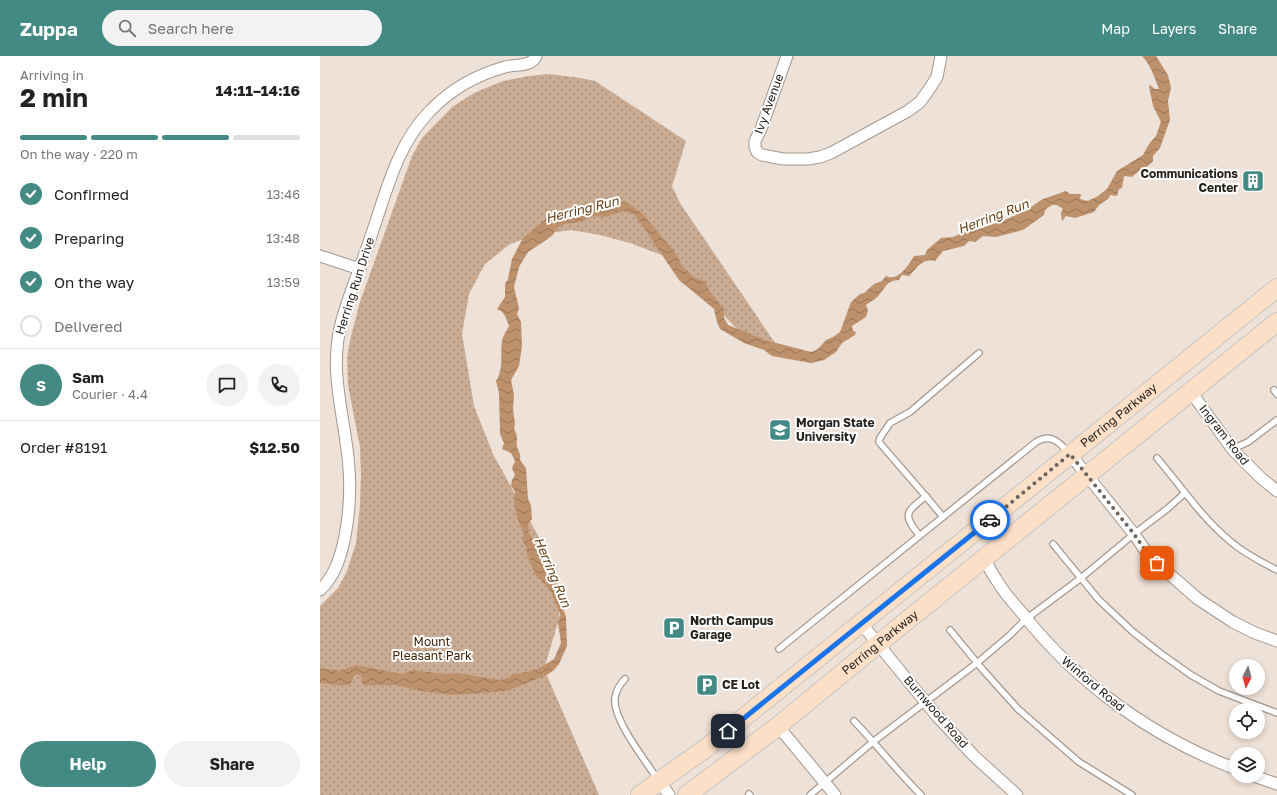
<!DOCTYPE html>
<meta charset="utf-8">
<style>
body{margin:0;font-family:"Golos Text",sans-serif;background:#f2f2f2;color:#222;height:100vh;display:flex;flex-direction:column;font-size:15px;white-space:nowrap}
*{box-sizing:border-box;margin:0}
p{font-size:13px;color:#767676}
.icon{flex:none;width:22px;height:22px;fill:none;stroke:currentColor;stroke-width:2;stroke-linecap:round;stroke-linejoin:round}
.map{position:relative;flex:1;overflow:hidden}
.panel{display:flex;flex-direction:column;background:#fff;width:320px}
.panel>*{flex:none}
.needle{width:26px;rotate:186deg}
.tools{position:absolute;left:909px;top:603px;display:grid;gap:8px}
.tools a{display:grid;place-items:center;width:36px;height:36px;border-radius:50%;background:#fff;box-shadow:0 2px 6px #0003;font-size:20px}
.pin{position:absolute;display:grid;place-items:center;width:34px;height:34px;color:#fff;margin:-17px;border-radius:8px;box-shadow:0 2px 6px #0006}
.courier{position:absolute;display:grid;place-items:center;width:40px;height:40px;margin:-20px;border:3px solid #1a73e8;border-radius:50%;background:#fff;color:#222;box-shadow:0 1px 5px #0007}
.summary em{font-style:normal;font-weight:700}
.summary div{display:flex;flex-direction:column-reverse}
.summary{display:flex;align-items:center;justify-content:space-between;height:68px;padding:0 20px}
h1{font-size:26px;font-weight:700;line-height:30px}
.bar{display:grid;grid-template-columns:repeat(4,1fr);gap:6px 4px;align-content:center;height:48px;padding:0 20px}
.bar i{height:5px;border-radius:3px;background:#e0e0e0}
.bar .on{background:#438a84}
.bar p{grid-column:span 4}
.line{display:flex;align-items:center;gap:10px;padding:0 20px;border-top:1px solid #e0e0e0}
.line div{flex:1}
.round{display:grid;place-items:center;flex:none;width:42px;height:42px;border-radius:21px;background:#f2f2f2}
ol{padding:0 20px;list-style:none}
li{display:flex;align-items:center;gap:12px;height:44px}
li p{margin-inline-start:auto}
li .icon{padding:4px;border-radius:50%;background:#438a84;color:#fff;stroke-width:4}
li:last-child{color:#767676}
li i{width:22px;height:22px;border:2px solid #e0e0e0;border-radius:50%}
.button{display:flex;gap:8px;margin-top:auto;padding:8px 20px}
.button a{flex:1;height:46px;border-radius:24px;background:#438a84;color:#fff;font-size:16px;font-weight:700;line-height:46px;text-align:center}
.button a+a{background:#f2f2f2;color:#222}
header{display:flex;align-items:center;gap:24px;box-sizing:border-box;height:56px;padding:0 20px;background:#438a84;color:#fff}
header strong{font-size:19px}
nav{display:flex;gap:22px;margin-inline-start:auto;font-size:14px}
.search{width:280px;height:36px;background:#f2f2f2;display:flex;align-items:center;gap:10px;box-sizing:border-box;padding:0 14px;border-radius:22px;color:#767676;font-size:15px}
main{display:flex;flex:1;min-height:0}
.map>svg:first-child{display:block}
.park{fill:url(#park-dots)}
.water{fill:url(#water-waves)}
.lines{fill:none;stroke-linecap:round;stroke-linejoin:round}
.lane-casing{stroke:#a4988f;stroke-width:8}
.street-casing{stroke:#a4988f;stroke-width:13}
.primary-casing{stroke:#c7c6c4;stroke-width:20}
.lane{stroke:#fff;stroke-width:5.5}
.street{stroke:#fff;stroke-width:11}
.primary{stroke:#fbdfc7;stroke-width:18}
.done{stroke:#6c655f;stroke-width:4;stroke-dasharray:0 7.2}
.route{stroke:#1a73e8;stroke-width:5}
.labels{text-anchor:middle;stroke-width:4;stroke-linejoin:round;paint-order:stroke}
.street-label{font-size:12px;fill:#26221e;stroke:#fff}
.poi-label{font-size:12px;font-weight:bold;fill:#26221e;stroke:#fff;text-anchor:start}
.park-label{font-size:12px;fill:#412204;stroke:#fff}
.water-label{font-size:13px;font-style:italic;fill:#6c4015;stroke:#fff}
</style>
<header>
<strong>Zuppa</strong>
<div class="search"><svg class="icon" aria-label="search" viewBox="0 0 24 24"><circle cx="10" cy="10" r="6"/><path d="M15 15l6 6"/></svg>Search here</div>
<nav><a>Map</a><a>Layers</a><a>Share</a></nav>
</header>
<main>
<section class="panel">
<div class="summary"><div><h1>2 min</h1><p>Arriving in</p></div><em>14:11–14:16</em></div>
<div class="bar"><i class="on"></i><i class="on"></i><i class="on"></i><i></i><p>On the way · 220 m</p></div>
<ol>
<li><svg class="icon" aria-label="check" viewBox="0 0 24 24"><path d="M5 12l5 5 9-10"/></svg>Confirmed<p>13:46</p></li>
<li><svg class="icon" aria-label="check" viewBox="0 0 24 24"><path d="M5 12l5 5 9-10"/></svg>Preparing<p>13:48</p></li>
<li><svg class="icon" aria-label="check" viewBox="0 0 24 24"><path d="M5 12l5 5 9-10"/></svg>On the way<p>13:59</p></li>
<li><i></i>Delivered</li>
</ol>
<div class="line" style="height:72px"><b class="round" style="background:#438a84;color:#fff">S</b><div><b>Sam</b><p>Courier · 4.4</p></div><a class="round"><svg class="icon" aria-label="chat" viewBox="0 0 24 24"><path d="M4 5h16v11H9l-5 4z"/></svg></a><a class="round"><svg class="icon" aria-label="phone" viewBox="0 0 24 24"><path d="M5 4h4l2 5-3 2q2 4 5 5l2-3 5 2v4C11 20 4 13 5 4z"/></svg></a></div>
<div class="line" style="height:52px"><div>Order #8191</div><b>$12.50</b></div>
<div class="button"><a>Help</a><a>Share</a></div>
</section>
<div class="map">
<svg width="957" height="739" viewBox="0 0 957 739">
<defs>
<pattern id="park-dots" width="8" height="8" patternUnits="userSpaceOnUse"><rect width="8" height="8" fill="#caab93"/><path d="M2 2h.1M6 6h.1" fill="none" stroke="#a48b77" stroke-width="1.8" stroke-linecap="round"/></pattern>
<pattern id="water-waves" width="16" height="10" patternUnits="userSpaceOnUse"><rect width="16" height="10" fill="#bd916c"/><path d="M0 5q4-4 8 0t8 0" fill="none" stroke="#997658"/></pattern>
</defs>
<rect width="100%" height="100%" fill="#eee1d7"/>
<polygon class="park" points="229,18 260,22 275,25 366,85 352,130 360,147 457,290 428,284 347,201 310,187 280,179 251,174 216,179 190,188 165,208 149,238 142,278 154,350 173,398 237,514 239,563 224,613 279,739 0,739 0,550 18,532 27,515 36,487 40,449 41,418 40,391 28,329 27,301 31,280 40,246 92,100 102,82 132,51 154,37 183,25 209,20"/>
<path class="water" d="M822 0H836L848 19 851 32 848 45 850 64 840 92 833 100V105L828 110 820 114 812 121 804 120 802 132 799 133 797 140 790 139 789 142 779 149 774 156 755 162 746 160 742 165 741 157 743 153 737 149H732L725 154 724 159 703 174 676 181 663 180 655 186 649 185 644 190 623 195 615 205C603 201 597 212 589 220L582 219 579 224C566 225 566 231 559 239 556 243 550 246 546 249L548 255 546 261 532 270 533 275 536 276 535 279 522 287 516 296 504 304 491 307 452 300 444 294 424 287 400 273 397 266 394 253 359 224 315 159 303 155 285 161 274 160 260 166 244 168 236 173 233 179 226 184 208 196 199 211 194 231 199 252 197 258 201 266 202 290 199 310 191 324 194 339 193 353 195 368 194 373C199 382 196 382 197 391 199 397 201 397 200 404L206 412 208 443 211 449 212 463 208 467 209 477 214 484 227 520 242 549 246 561 247 590 239 608 234 614 227 619 187 635 135 639 100 635 76 629H44L41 624 42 621 38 618 34 620 30 629H16L0 627V612L21 615 35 609 83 618 92 614 125 618 138 617 179 624 185 623 193 618 208 616 218 613 234 603 241 587 238 567 240 558 230 534 215 518 207 498V492L202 484 204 478C198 465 192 450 195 435L191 430 192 424 195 419 192 412 195 405 191 397 182 393 184 387 180 378 179 337 176 325C184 313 180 298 182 285 183 280 187 274 189 270 186 262 185 256 177 253L185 241V228L188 223 192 203 203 182 227 162 241 157 254 158 260 150 266 147 283 148 290 145 297 147 305 145 322 157 354 195 362 209 373 221 385 226 389 234 404 253V262L408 269 445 284 491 296 498 293 506 284 513 281 520 276 531 246 540 238 544 237 554 228 562 225 566 220C578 226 589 209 594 200L605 199 607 194 621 182 633 181 646 175 656 174 682 165 705 155 723 143 746 135 750 138H761L760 143 768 145 778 140 787 133 797 115 823 99 829 88 836 80 841 66 833 50 829 30 830 29 835 33H839C834 21 831 9 822 0Z"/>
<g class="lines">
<g class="lane-casing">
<g id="lane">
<polyline points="954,334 957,338"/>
<polyline points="913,394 919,390 928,386 957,364"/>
<path d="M837 402C860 429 882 462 910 485 924 497 941 506 957 514"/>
<path d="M623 461C602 435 580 411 559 386L560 382 570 367 590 356 659 297"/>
<path d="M599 479C582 458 586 456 606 440"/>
<polyline points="733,488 779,544 813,576 840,597 871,619 899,635 957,657"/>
<polyline points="630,574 663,614 698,653 759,706 812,739"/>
<path d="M459 593 716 386C731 377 739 386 749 397"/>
<path d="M305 623C300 628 296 634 295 642 292 663 326 705 338 724"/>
<path d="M534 665C557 689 577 715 601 739"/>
<polyline points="429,738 430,739"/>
<polyline points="490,739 554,685 657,607 690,579 706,563 761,522 814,478 847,453 865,437"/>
</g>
</g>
<g class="street-casing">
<g id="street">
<polyline points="467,0 441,73 435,85 435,91 437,96 442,99 463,103 488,103 500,101 511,97 588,55 600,46 610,32 617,21 621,0"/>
<polyline points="0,200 40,213"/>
<polyline points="871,336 913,394 941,422 957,435"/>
<polyline points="750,398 814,478 827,497 847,516 878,543 913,566 935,577 957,585"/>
<path d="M664 503C669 512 675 522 681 531 687 540 695 549 702 557 758 628 832 681 916 713"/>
<path d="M0 534C15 520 21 500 25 480 31 449 31 417 26 386 20 343 10 307 22 264 30 235 42 208 51 180 66 137 77 88 110 55 131 33 156 19 185 11 195 8 212 11 216 0"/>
<polyline points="541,567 616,659 654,700 697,739"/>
<polyline points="458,670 515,739"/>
<polyline points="934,720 957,728"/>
<polyline points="340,726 349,739"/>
</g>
</g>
<g class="primary-casing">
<g id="primary">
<path id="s1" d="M320 739 386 692 957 232"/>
<path id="s2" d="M367 739 458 670 558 588 957 266"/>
</g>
</g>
<use href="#lane" class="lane"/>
<use href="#street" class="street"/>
<use href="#primary" class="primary"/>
</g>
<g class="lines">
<polyline class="done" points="670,464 750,398 814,478 827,497 837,507"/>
<polyline class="route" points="408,675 670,464"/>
</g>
<defs>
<g id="building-square" transform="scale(1.15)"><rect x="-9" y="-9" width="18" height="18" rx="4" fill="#438a84" stroke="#fff"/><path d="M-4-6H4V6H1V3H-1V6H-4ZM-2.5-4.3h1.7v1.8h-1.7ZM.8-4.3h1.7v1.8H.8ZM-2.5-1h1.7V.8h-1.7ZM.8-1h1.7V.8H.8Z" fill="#fff"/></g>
<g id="university-square" transform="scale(1.15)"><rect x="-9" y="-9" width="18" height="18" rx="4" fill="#438a84" stroke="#fff"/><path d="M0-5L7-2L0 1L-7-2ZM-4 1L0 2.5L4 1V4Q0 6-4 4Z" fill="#fff"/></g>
<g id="parking-square" transform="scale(1.15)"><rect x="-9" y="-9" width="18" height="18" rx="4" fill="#438a84" stroke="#fff"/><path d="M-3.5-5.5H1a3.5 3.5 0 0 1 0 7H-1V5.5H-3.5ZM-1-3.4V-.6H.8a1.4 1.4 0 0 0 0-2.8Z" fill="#fff"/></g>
</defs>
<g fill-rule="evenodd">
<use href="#building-square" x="933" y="125"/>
<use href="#university-square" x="460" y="374"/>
<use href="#parking-square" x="354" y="572"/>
<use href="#parking-square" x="387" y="629"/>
</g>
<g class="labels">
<g class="street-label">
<text transform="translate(449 48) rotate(-70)" y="4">Ivy Avenue</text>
<text transform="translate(35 230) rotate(-72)" y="4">Herring Run Drive</text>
<text dy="4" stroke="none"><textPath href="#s1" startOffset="611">Perring Parkway</textPath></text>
<text transform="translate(904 379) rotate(52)" y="4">Ingram Road</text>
<text dy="4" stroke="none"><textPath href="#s2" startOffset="246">Perring Parkway</textPath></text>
<text transform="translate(773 628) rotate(40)" y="4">Winford Road</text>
<text transform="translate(616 656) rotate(49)" y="4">Burnwood Road</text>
</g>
<g class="poi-label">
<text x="918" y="122" text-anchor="end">Communications<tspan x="918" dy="14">Center</tspan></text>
<text x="476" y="371">Morgan State<tspan x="476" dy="14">University</tspan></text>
<text x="370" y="569">North Campus<tspan x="370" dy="14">Garage</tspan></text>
<text x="402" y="633">CE Lot</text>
</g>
<g class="park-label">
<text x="112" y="590">Mount<tspan x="112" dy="14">Pleasant Park</tspan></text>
</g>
<g class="water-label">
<text transform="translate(262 153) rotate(-14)" y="5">Herring Run</text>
<text transform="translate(673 160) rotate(-21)" y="5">Herring Run</text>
<text transform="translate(233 516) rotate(67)" y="5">Herring Run</text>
</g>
</g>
</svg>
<div class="tools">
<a><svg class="needle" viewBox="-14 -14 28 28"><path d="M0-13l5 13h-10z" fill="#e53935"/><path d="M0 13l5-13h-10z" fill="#767676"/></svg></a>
<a><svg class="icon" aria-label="locate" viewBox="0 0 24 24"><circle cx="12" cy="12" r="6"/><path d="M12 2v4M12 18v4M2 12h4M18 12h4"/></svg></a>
<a><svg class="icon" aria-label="layers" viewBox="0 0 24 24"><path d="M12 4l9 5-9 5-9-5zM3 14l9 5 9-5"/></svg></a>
</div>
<div class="pin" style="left:837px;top:507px;background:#ea580c"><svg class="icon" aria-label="bag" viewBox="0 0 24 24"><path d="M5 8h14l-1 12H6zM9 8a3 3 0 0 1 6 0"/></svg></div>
<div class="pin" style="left:408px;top:675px;background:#1f2937"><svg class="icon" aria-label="home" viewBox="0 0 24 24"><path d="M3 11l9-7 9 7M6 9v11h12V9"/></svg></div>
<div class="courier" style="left:670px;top:464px"><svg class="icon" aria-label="car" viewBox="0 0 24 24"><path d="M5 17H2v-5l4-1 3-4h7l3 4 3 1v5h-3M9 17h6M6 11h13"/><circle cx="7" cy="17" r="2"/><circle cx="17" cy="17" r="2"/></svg></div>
</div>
</main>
